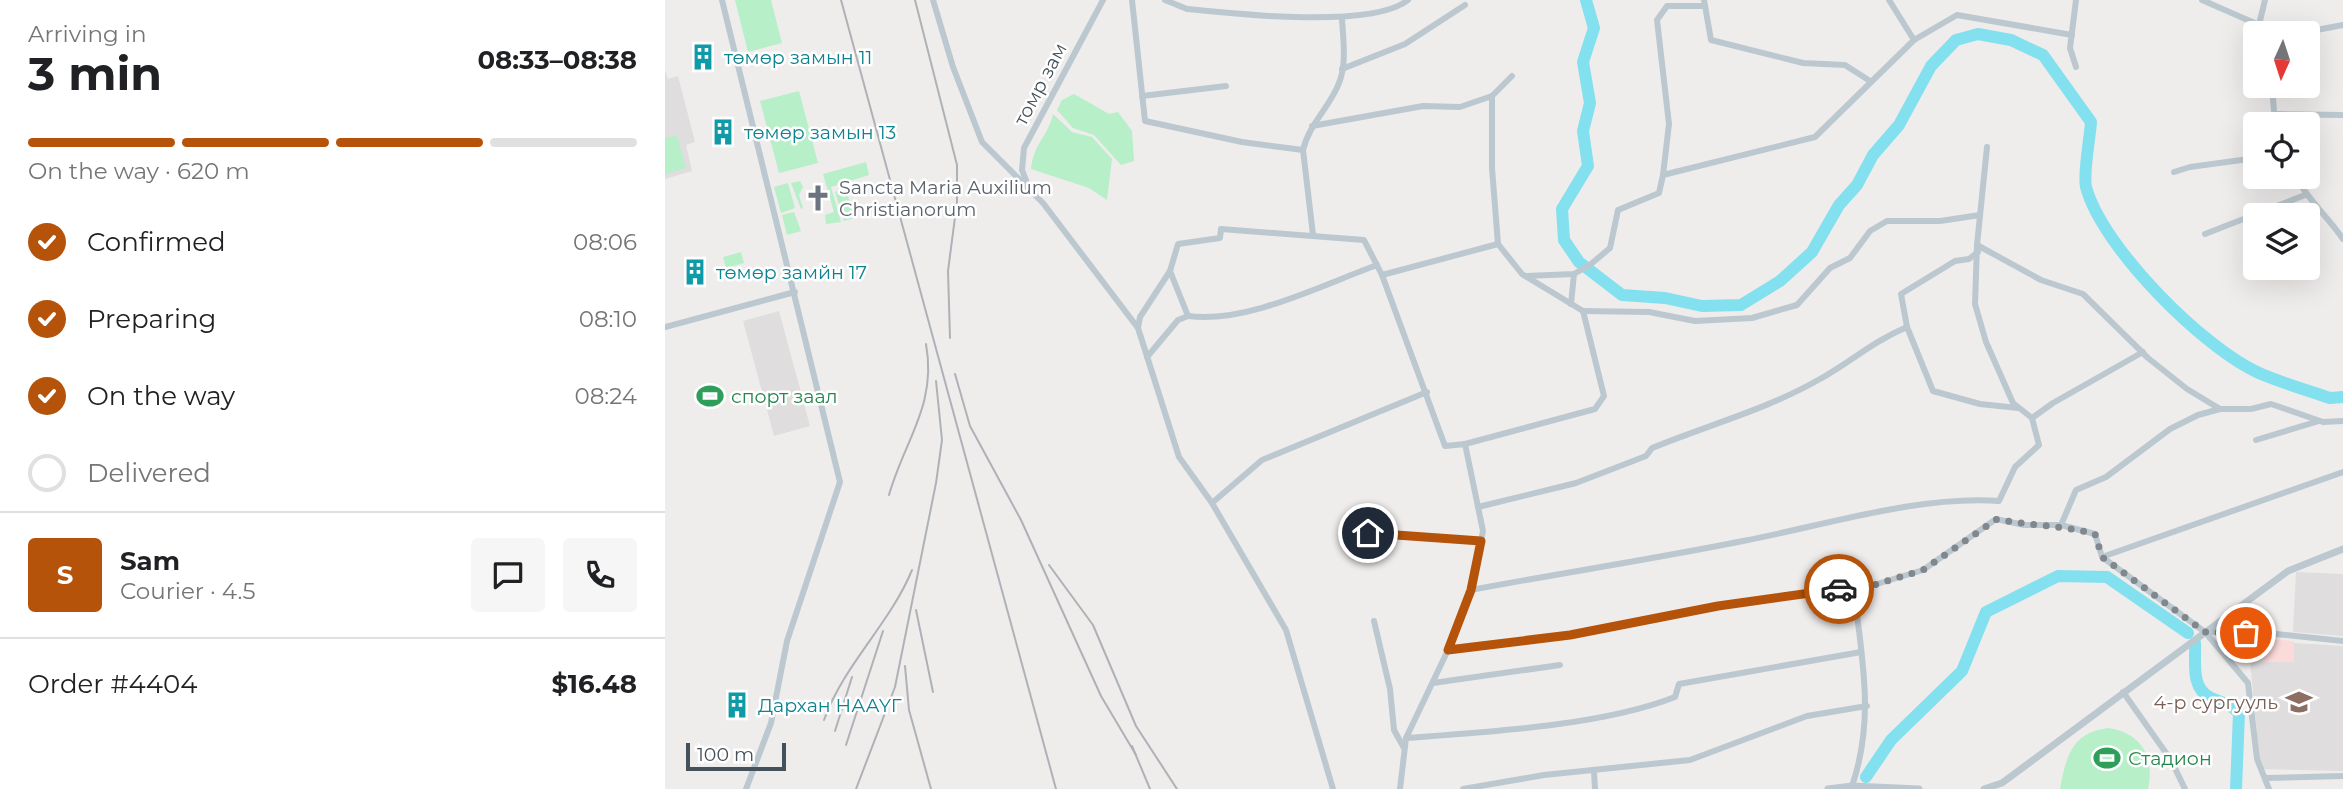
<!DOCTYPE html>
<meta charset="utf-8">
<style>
body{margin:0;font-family:Montserrat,sans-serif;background:#f6f6f6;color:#202124;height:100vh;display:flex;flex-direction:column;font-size:26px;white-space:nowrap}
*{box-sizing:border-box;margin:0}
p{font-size:23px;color:#757577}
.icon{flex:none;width:38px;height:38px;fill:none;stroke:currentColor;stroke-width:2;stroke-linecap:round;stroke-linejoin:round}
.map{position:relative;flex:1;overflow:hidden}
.details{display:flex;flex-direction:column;background:#fff;width:665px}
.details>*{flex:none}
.needle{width:46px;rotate:183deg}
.buttons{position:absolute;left:1578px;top:21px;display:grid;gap:14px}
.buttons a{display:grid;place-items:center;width:77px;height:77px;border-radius:7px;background:#fff;box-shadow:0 7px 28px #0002;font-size:35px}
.scale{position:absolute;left:21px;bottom:18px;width:100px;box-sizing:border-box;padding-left:7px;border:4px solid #44515a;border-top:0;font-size:19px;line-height:24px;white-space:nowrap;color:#44515a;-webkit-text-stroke:5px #fff;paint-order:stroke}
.pin{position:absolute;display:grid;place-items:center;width:60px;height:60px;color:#fff;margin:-30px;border:4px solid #fff;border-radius:50%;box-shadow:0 2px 7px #0007}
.courier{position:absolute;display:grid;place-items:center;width:70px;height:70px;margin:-35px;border:5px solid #b45309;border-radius:50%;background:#fff;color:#222;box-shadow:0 2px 9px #0007}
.head em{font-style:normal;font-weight:700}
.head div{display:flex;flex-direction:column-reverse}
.head{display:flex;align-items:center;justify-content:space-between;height:119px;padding:0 28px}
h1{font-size:46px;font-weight:700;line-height:52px}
.bar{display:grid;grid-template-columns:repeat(4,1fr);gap:10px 7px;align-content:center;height:84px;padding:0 28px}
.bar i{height:9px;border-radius:5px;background:#e0e0e0}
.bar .active{background:#b45309}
.bar p{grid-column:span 4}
.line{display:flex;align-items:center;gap:18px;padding:0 28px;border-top:2px solid #e0e0e0}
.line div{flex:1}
.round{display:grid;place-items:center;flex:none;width:74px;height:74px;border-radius:7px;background:#f6f6f6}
ol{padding:0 28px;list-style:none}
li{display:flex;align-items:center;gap:21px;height:77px}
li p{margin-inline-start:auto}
li .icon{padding:7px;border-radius:50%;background:#b45309;color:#fff;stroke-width:4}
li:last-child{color:#757577}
li i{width:38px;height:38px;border:4px solid #e0e0e0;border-radius:50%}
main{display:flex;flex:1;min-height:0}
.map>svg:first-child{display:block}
.education{fill:#e0ddde}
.medical{fill:#fbdada}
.green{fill:#b7efc8}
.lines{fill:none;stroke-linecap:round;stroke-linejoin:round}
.river{stroke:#83e0ee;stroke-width:12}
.minor{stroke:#bcc8cf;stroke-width:6}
.tertiary{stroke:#bcc8cf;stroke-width:7}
.rail{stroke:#aeb2b7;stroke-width:2}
.done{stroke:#80878d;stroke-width:7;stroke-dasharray:0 12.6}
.route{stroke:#b45309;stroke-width:9}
.labels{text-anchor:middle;stroke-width:5;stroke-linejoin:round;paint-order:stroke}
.culture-label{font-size:19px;fill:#0d838f;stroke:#fff;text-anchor:start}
.street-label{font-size:19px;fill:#44515a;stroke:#fff}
.worship-label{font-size:19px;fill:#5b616d;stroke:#fff;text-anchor:start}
.leisure-label{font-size:19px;fill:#27864d;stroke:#fff;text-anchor:start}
.education-label{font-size:19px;fill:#785e54;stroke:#fff;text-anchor:end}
</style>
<main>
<section class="details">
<div class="head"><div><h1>3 min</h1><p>Arriving in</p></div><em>08:33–08:38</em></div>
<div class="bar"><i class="active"></i><i class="active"></i><i class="active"></i><i></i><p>On the way · 620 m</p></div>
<ol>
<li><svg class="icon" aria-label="check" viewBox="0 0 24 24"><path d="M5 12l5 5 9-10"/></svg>Confirmed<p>08:06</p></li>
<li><svg class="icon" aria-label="check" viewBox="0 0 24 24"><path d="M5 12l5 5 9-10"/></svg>Preparing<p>08:10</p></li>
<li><svg class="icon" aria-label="check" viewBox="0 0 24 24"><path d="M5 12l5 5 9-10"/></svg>On the way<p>08:24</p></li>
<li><i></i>Delivered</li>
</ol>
<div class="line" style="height:126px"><b class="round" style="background:#b45309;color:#fff">S</b><div><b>Sam</b><p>Courier · 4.5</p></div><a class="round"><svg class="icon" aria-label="chat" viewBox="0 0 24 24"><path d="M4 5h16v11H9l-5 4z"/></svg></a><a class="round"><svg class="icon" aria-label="phone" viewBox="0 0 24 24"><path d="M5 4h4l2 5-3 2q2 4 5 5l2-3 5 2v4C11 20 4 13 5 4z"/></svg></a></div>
<div class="line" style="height:91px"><div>Order #4404</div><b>$16.48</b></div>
</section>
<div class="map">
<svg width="1678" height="789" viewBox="0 0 1678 789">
<rect width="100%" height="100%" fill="#efecec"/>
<g class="education">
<polygon points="0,70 3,79 13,76 30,142 21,145 27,171 0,179"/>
<polygon points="114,311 145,426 109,436 78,321"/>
<polygon points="1631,572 1678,574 1678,636 1628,632"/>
<polygon points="1629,643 1678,646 1678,771 1595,769 1585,661 1628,662"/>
</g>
<polygon class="medical" points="1586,638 1629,641 1629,662 1585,661"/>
<g class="green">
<polygon points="70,0 106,0 117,43 83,52"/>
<polygon points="134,91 153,163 114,173 95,101"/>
<polygon points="409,94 444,114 453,112 467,131 469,161 456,165 429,135 408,128 392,110 397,100"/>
<path d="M388 114 407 132 427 137 447 159 442 200 424 188 366 169C369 142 382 139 388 114Z"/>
<polygon points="12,135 21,168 0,174 0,138"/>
<polygon points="201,162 204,175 166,187 176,222 161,224 160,215 169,212 158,174"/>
<polygon points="135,181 138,187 134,195 138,208 136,209 126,183"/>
<polygon points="123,183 130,208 116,213 109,187"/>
<polygon points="181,188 189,218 179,221 170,192"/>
<polygon points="129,212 136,231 122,235 117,215"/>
<polygon points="76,252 79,263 61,268 58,257"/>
<path d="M1444 728C1477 734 1490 757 1483 789H1395C1401 756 1407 732 1444 728Z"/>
</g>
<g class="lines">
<g class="river">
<path d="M921 0 929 28 918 62 925 103 918 131 923 166 897 209 899 240 914 262 957 295 1000 298 1037 306 1076 305 1115 281 1147 252 1174 205 1192 185 1208 155 1234 125 1266 66 1291 40 1313 34 1346 40 1378 55 1426 122C1425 138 1418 173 1421 187 1437 247 1538 348 1594 373 1617 383 1642 390 1665 398L1678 397"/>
<path d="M1530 643C1531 662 1525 688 1546 698 1558 703 1564 703 1574 713L1571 789"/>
<polyline points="1201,777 1226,740 1297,671 1321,612 1393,576 1442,577 1523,633"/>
</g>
<g class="minor">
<polyline points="57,0 175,482 122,641 106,723 81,789"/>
<polyline points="268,0 288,67 317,142 378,203 473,328 514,457 547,503 621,630 668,789"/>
<polyline points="467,0 480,121 577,142 638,150"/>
<path d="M500 0 522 9C569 14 708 29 743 0"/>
<polyline points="1039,0 1046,40 1138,63 1180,65 1205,81"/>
<polyline points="1224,0 1249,40 1292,15 1407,35"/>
<polyline points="1411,0 1405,48 1411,67"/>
<polyline points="1537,0 1594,25"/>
<polyline points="1599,33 1594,25 1600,0"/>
<polyline points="1636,33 1678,25"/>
<polyline points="677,69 740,44 800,5"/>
<polyline points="1607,86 1610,124"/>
<polyline points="477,96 561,86"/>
<polyline points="1610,114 1678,115"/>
<polyline points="647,126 758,106 795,107 827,96"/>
<polyline points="1509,172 1525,167 1591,158"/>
<polyline points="998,175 1004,124 992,20 1002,6 1040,6"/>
<path d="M1631 177C1643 200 1663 217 1678 239"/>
<polyline points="362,183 357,170 359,148 438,0"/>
<polyline points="1540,234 1640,195"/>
<path d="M648 235 638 150C644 124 665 107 674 83 682 63 678 39 677 18"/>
<polyline points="1312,245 1376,280 1418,294 1483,358 1522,389 1555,409"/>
<polyline points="717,275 780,446 800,444 818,531 806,590 783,650 741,738 735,789"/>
<polyline points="861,276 909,274 926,264 945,248 953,210 994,193 998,175 1150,137 1249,40"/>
<polyline points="906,304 909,274"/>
<polyline points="918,311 984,312 1030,321 1087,318 1132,305 1165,268 1185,258 1205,231 1222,221 1275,221 1315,215"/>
<path d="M523 316C581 324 657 285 712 265"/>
<polyline points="0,327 130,292"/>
<polyline points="1242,327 1236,294 1290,261 1304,259 1313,252"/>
<polyline points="473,328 475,317 505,271 513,244 555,238 556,229 699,240 717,275 833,244 827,168 827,96 847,76"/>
<polyline points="482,357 513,320 523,316 505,271"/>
<polyline points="1367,418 1388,403 1478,352"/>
<polyline points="1591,440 1654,421"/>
<polyline points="800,444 930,409 939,396 918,311 857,274 833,244"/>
<polyline points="547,503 597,460 762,392"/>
<path d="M813 507 911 483 981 456 987 448C1043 425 1103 409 1155 379 1187 361 1207 342 1242 327L1268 391 1315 404 1353 408"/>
<polyline points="1396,525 1430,534 1437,557 1540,632 1583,683 1592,759 1604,789"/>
<polyline points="703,533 816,541"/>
<polyline points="1437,557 1678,472"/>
<path d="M806 590C897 573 988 559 1078 541 1157 526 1254 495 1334 501L1350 467 1374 445 1367 418 1348 403 1321 342 1310 304 1312 245 1322 147"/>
<polyline points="709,621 725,689 729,730 739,748"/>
<polyline points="1540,632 1602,633 1678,641"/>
<polyline points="783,650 905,635 1053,606 1179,588 1189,591 1258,570 1331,519 1359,525 1396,525 1411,490 1441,477 1505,429 1533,415 1555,409 1586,409 1606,404 1658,422 1678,421"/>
<polyline points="768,683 895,665"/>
<polyline points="1458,692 1506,760 1520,789"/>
<path d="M741 738C822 732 936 726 1010 697L1014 684 1196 652"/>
<polyline points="929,772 930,789"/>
<polyline points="1601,778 1678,776"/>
<path d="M1187 786C1210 719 1197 659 1189 591"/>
<polyline points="798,789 879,775 1025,760 1142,716 1202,706"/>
</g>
<g class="tertiary">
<polyline points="1163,789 1187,786 1254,789"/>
<polyline points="1319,789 1337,783 1623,571 1678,549"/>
</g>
<g class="rail">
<polyline points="176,0 391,789"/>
<polyline points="250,0 292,165 292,202 283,271 285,338"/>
<polyline points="290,374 305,426 356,520 436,696 471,755"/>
<path d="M224 495C240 439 272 405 261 344"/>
<polyline points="384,565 428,625 471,726 512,789"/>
<polyline points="251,610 268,692"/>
<polyline points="240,666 244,710 266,789"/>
<path d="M159 720C179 664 225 624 247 570"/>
<polyline points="170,731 187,677"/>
<polyline points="181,745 218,631"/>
<polyline points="467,746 485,789"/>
<polyline points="191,789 230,687 271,483 277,440 271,381"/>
</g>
</g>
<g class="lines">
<path class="done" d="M1174 589 1189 591 1258 570 1332 519C1365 526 1397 525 1430 534L1437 557 1540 632 1581 633"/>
<polyline class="route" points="703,533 816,541 806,590 783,650 905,635 1053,606 1174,589"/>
</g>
<defs>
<g id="building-bare" transform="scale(2.1)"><path d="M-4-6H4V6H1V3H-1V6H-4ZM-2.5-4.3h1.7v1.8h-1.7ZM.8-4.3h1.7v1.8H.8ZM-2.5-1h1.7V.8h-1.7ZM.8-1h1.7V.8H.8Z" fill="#0f9aa8" stroke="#fff" stroke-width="2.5" paint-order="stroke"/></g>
<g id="church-bare" transform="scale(2.1)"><path d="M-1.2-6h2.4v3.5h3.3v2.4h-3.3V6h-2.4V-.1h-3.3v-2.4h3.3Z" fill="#6b7280" stroke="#fff" stroke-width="2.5" paint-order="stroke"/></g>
<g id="stadium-bare" transform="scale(2.1)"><path d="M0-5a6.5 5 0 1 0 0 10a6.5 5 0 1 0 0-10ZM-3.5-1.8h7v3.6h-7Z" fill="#2e9e5b" stroke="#fff" stroke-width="2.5" paint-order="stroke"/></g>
<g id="school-bare" transform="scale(2.1)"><path d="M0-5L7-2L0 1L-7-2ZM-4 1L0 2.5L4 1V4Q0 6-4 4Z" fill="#8d6e63" stroke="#fff" stroke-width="2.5" paint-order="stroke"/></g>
</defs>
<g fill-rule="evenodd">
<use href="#building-bare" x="38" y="57"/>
<use href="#building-bare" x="58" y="132"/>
<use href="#church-bare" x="153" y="198"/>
<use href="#building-bare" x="30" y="272"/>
<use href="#stadium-bare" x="45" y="396"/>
<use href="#school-bare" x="1634" y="702"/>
<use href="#building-bare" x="72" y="705"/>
<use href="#stadium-bare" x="1442" y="758"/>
</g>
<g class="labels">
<g class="culture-label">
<text x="59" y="64">төмөр замын 11</text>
<text x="79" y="139">төмөр замын 13</text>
<text x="51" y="279">төмөр замйн 17</text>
<text x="93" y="712">Дархан НААҮГ</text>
</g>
<g class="street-label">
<text transform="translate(375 84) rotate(-62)" y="7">томр зам</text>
</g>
<g class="worship-label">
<text x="174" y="194">Sancta Maria Auxilium<tspan x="174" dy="22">Christianorum</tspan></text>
</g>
<g class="leisure-label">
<text x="66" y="403">спорт заал</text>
<text x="1463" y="765">Стадион</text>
</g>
<g class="education-label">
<text x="1613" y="709">4-р сургууль</text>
</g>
</g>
</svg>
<div class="buttons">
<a><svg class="needle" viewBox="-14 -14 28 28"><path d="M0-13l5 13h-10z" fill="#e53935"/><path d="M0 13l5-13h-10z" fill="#757577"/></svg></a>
<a><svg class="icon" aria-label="locate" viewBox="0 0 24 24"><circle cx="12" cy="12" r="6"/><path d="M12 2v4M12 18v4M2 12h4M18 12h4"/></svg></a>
<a><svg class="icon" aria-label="layers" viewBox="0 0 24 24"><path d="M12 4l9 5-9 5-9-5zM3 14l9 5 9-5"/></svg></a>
</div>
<div class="scale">100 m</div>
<div class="pin" style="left:1581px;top:633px;background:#ea580c"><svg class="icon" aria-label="bag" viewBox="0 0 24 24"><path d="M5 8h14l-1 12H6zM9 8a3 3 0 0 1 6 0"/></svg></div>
<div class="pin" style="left:703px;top:533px;background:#1f2937"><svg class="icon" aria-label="home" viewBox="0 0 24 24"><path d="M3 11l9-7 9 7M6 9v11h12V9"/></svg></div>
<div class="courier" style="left:1174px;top:589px"><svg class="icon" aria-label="car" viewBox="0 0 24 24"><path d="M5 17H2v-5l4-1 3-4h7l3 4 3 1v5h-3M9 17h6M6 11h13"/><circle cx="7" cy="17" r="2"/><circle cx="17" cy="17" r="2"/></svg></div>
</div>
</main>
